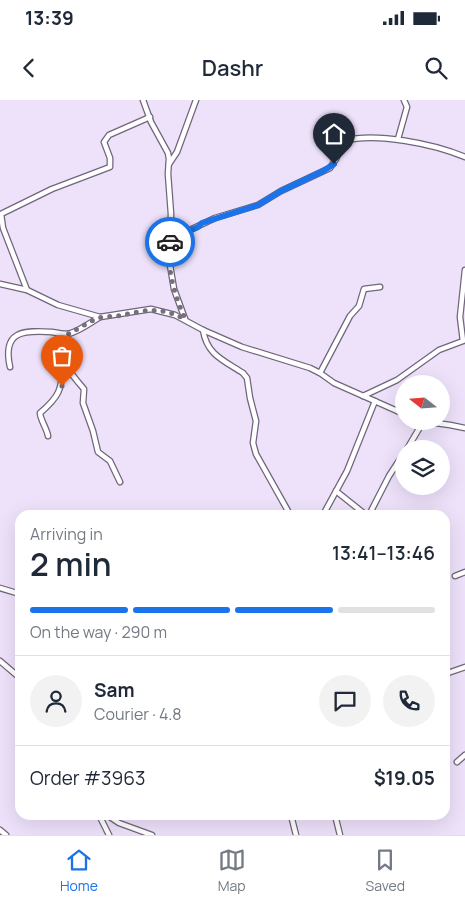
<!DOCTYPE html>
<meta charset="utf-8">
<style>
body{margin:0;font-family:Manrope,sans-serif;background:#f2f2f3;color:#1f2937;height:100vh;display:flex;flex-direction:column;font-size:19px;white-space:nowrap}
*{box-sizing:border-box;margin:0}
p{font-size:16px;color:#747a83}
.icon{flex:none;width:28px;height:28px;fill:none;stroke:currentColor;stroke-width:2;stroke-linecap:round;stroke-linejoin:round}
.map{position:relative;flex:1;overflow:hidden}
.sheet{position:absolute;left:15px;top:410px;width:435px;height:310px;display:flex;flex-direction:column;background:#fff;border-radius:15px;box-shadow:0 5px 20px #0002}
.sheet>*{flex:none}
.needle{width:32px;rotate:287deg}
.controls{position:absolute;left:395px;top:275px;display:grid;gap:10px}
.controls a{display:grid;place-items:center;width:55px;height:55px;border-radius:50%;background:#fff;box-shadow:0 5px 20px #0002;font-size:25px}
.pin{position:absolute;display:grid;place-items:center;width:42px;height:42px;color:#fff;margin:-51px -21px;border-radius:50% 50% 50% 0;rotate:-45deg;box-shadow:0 0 5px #0007}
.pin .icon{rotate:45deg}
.courier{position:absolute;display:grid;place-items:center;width:50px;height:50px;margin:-25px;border:4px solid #1a73e8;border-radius:50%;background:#fff;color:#222;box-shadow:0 1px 6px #0007}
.summary em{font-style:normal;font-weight:600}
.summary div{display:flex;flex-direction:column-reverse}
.summary{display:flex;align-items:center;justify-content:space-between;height:85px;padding:0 15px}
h1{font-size:32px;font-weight:600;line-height:38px}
.bar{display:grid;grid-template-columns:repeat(4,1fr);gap:8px 5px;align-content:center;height:60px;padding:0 15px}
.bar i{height:6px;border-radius:4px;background:#e0e1e3}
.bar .on{background:#1a73e8}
.bar p{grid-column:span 4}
.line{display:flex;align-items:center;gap:12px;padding:0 15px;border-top:1px solid #e0e1e3}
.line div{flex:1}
.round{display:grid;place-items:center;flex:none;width:52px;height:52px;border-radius:26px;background:#f2f2f3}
.status{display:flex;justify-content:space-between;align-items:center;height:35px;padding:0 25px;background:#fff;direction:ltr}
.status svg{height:14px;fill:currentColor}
header{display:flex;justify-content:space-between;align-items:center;height:65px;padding:0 15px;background:#fff;font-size:22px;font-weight:600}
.dock{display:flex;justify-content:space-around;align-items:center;height:70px;border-top:1px solid #e0e1e3;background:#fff;font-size:14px;color:#747a83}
.dock a{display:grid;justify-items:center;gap:2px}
.dock .on{color:#1a73e8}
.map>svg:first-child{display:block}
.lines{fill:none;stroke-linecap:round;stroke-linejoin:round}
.street-casing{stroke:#70667c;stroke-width:7}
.street{stroke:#fff;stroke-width:4.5}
.done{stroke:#76707e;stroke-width:5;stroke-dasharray:0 9}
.route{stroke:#1a73e8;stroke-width:6}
</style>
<div class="status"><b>13:39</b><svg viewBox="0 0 49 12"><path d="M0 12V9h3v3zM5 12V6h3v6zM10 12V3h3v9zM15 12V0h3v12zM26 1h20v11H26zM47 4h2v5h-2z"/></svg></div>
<header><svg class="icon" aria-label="back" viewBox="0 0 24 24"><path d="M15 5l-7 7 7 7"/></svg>Dashr<svg class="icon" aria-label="search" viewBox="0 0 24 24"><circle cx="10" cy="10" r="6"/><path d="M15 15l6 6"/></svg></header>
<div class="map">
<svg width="465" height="735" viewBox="0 0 465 735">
<rect width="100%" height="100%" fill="#eee2fb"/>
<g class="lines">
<g class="street-casing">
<g id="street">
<polyline points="143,0 151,22 168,53 169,59 168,74 171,114 169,159 174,189 185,219"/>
<polyline points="398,39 407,7 404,0"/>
<polyline points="169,64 177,52 196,0"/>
<path d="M171 139 215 118 258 105 281 91 330 68 336 59 344 41C376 32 434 44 465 57"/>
<polyline points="0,184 27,190 58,205 100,217 151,209 175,215 203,230 242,247 310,268 320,273 334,283 404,314"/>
<polyline points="27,190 3,128 1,114 52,89 110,67 110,58 104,42 109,35 150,17"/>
<path d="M203 230C207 255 223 260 243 273L247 278 250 298 256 321 253 343 256 354 288 411V415"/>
<path d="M68 234C55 257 69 272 84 289L83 303 93 331 98 352 110 361 120 382"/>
<path d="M10 267C2 231 23 230 52 232 57 233 63 234 68 234 78 232 90 223 100 217"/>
<polyline points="320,273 350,216 359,206 364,189 380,187"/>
<polyline points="363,296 397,280 439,250 463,241 460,217 465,170"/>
<polyline points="421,321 450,325 465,328"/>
<path d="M48 336C47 329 40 319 40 313 60 296 61 290 64 264"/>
<polyline points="407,349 423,322"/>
<polyline points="336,391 366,415"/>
<polyline points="323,415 347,371 375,301"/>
<polyline points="369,415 389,376 404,353"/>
<polyline points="455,476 465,472"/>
<polyline points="0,488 20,494"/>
<polyline points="0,561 20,578"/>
<polyline points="445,574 465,567"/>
<polyline points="457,662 465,655"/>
<polyline points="99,715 109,735"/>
<polyline points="107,715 119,723 152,735"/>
<polyline points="291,715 296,735"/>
<polyline points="335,715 340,735"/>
<polyline points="0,730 6,735"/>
</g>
</g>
<use href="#street" class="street"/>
</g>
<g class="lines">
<path class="done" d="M62 286 64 264 62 251 68 234C78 229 88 222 99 218 104 216 112 217 118 216 146 210 158 206 185 219 175 195 166 169 170 142"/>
<polyline class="route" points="170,142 171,139 198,127 202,123 258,105 281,91 323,71 334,64"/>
</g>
</svg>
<div class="controls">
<a><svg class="needle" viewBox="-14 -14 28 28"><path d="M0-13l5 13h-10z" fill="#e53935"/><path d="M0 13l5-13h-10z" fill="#747a83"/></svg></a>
<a><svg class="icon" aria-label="layers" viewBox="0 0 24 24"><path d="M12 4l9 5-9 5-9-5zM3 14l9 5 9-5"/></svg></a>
</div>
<div class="pin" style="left:62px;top:286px;background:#ea580c"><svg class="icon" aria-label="bag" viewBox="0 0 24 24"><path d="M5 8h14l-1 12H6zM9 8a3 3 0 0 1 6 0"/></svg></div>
<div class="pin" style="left:334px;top:64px;background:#1f2937"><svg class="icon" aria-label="home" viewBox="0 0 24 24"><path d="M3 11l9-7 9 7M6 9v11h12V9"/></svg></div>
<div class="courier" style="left:170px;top:142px"><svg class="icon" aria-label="car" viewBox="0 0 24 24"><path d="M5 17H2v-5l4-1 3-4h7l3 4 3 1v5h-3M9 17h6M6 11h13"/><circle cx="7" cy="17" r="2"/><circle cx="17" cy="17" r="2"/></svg></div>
<section class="sheet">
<div class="summary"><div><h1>2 min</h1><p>Arriving in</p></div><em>13:41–13:46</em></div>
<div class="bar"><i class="on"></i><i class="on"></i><i class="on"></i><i></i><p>On the way · 290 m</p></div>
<div class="line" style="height:90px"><a class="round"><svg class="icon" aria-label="person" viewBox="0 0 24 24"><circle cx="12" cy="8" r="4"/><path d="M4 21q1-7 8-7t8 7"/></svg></a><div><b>Sam</b><p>Courier · 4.8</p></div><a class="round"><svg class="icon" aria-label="chat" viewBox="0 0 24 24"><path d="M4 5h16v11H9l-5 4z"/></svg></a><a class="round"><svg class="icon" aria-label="phone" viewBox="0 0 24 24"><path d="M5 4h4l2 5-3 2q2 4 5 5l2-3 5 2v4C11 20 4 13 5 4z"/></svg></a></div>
<div class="line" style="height:65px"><div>Order #3963</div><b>$19.05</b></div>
</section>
</div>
<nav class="dock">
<a class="on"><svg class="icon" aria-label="home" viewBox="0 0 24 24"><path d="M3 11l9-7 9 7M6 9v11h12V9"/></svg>Home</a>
<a><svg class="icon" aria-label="map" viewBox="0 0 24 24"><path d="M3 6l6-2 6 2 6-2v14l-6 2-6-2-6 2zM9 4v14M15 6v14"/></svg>Map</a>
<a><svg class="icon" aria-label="saved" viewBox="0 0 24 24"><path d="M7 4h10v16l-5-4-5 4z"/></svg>Saved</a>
</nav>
